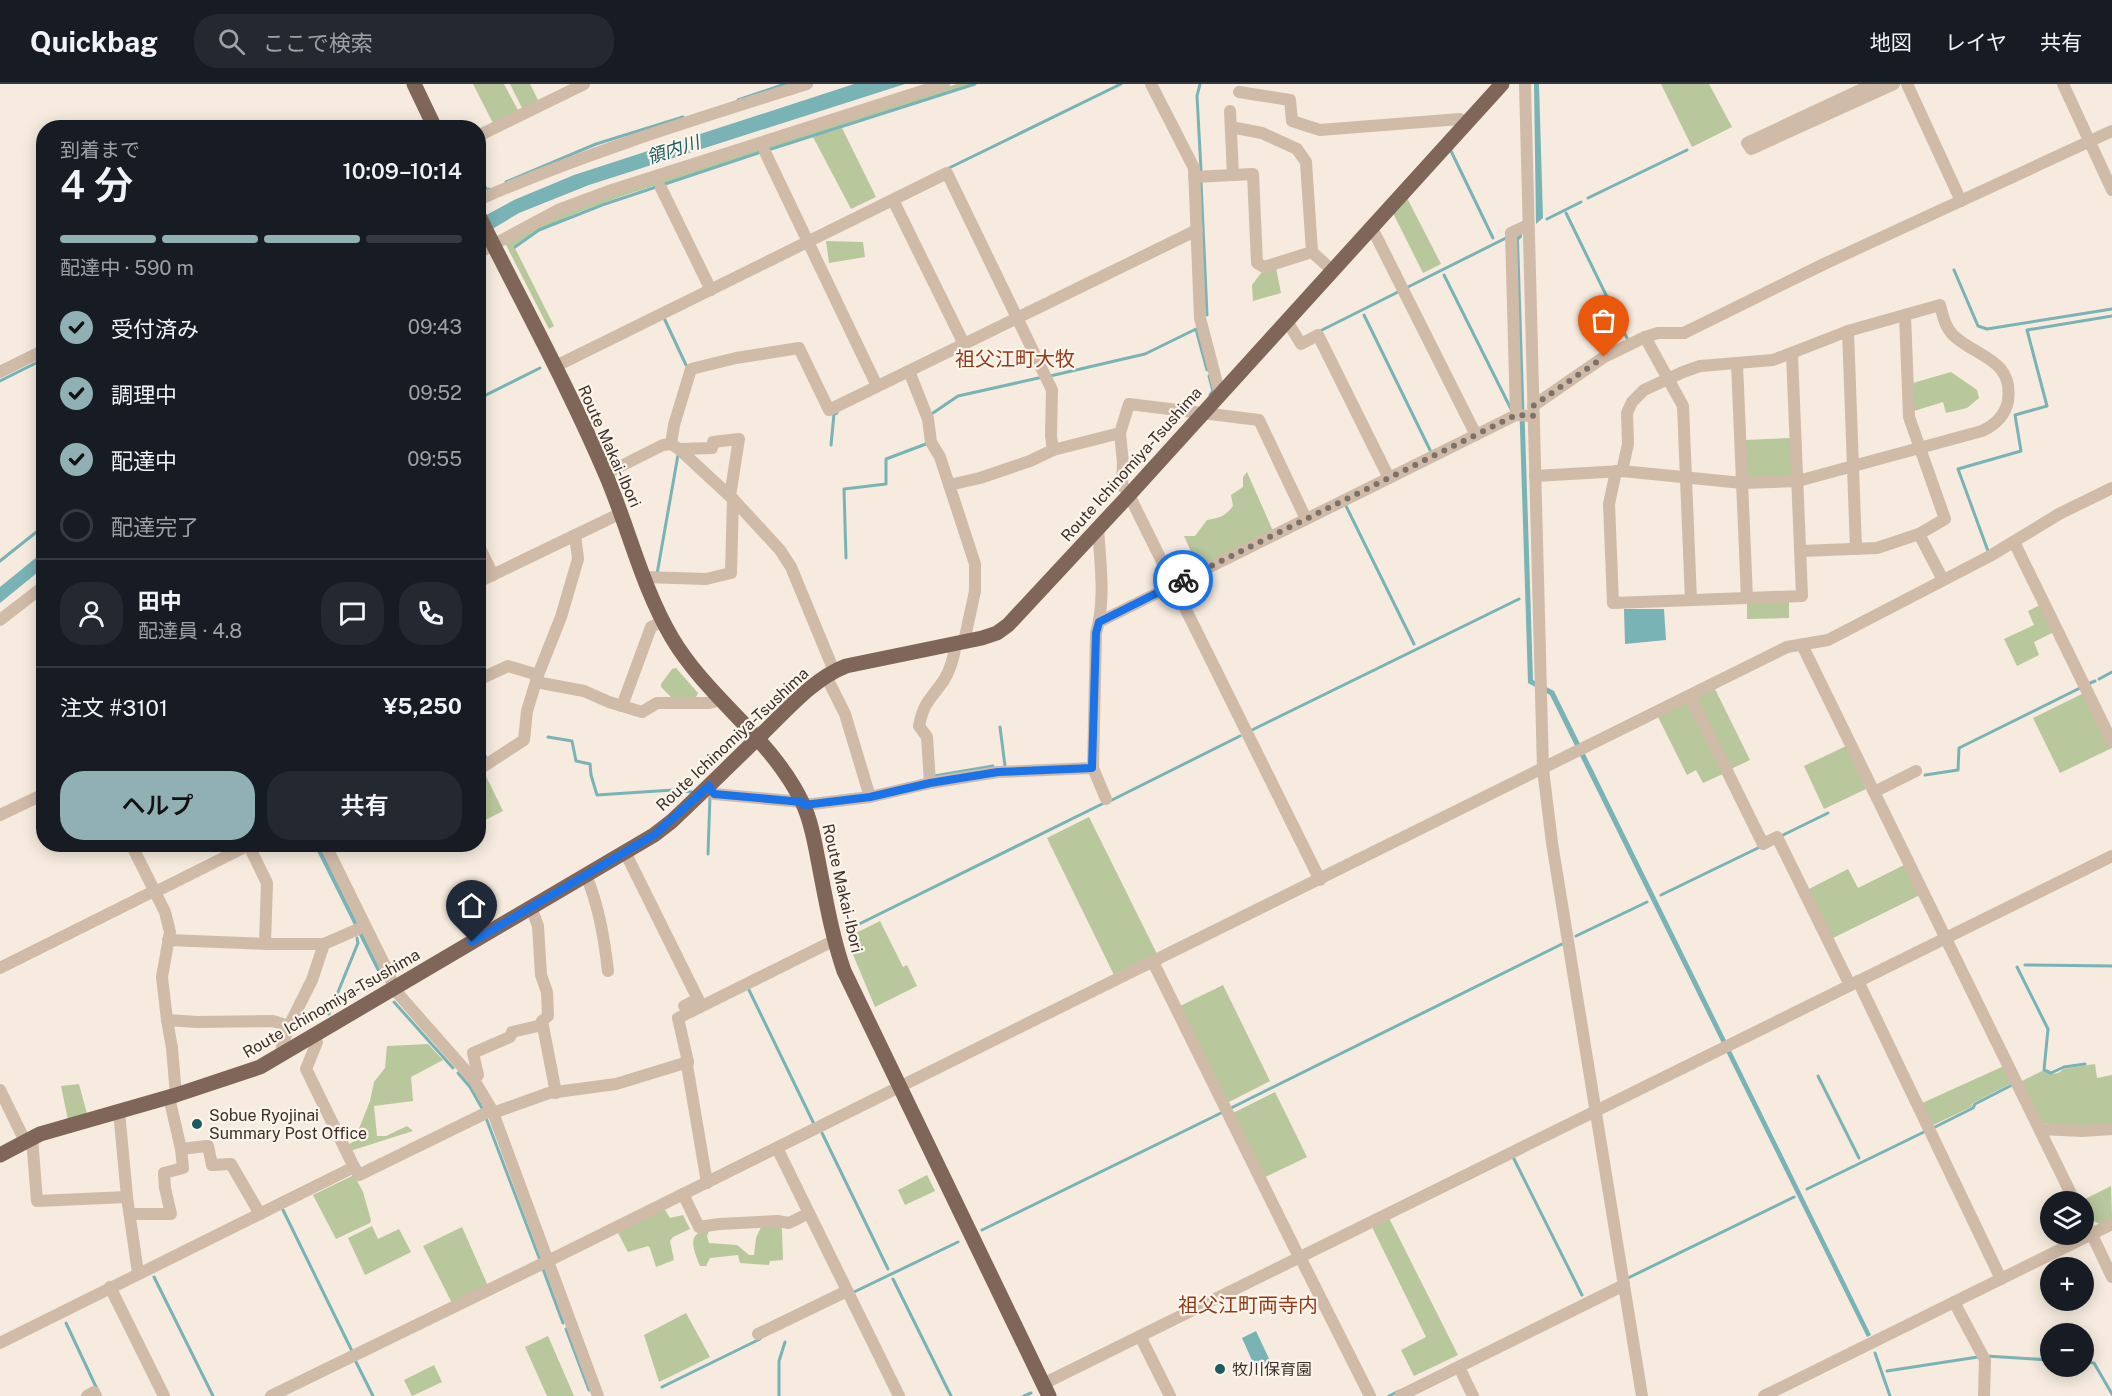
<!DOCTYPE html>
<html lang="ja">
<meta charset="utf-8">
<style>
body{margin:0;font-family:"Public Sans","Noto Sans JP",sans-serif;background:#242831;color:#f1f3f6;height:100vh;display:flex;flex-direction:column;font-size:22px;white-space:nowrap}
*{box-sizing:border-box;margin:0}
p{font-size:20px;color:#9ea1a6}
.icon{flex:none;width:33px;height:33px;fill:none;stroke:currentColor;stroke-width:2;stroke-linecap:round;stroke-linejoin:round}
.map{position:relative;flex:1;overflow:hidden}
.side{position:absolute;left:36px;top:36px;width:450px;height:732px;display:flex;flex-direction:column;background:#171b24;border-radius:24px;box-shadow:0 3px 15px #0003}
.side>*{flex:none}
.buttons{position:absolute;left:2040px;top:1107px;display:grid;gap:12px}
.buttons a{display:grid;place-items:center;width:54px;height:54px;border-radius:50%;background:#171b24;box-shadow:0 3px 15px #0003;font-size:30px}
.pin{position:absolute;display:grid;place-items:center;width:51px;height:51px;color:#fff;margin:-62px -26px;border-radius:50% 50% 50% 0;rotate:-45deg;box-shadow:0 0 6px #0007}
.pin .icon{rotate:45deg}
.courier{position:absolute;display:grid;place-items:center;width:60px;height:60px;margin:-30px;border:4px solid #1a73e8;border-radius:50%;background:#fff;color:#222;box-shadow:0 2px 8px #0007}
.headline em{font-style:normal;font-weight:600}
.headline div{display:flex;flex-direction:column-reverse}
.headline{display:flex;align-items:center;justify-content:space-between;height:102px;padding:0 24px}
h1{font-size:39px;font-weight:600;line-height:45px}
.bar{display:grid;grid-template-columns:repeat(4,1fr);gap:9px 6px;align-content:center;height:72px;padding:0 24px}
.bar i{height:8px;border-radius:4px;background:#363941}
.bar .active{background:#90b0b4}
.bar p{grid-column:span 4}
.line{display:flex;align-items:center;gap:15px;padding:0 24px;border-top:2px solid #363941}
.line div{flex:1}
.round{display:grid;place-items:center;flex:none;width:63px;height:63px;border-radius:24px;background:#242831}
ol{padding:0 24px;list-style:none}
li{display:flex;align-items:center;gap:18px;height:66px}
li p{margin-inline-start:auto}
li .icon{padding:6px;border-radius:50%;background:#90b0b4;color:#111;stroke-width:4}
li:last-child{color:#9ea1a6}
li i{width:33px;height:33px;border:3px solid #363941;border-radius:50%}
.button{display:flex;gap:12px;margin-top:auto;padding:12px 24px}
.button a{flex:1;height:69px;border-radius:24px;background:#90b0b4;color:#111;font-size:24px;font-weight:600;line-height:69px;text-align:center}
.button a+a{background:#242831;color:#f1f3f6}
header{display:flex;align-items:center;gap:36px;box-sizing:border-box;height:84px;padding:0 30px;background:#171b24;border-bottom:2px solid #363941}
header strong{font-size:28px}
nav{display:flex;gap:33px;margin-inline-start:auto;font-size:21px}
.search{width:420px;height:54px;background:#242831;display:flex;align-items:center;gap:15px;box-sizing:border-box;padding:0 21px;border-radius:24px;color:#9ea1a6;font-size:22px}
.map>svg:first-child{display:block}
.green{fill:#b8c79c}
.water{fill:#79b3b6}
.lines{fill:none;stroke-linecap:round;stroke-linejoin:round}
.stream{stroke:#79b3b6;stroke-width:3}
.minor{stroke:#d0baa8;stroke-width:12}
.major{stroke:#7f6658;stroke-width:15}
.done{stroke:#7d7168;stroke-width:6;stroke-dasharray:0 10.8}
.route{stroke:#1a73e8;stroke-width:8}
.poi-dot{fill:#195d63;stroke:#fcf5eb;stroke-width:2}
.labels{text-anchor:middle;stroke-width:4.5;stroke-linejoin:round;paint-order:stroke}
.street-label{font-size:16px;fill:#3c2f29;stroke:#fcf5eb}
.poi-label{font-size:16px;fill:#3c2f29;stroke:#fcf5eb;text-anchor:start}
.water-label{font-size:18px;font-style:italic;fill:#195d63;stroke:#fcf5eb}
.quarter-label{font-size:20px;fill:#953717;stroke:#fcf5eb}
</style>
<header>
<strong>Quickbag</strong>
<div class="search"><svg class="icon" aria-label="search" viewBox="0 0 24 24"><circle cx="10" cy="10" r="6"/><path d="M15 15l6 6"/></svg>ここで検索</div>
<nav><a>地図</a><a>レイヤ</a><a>共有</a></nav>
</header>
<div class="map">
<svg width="2112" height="1312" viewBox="0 0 2112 1312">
<rect width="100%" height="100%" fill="#f6ebde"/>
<g class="green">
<polygon points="473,0 504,0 519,28 494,41"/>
<polygon points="510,0 530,0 539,18 523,26"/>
<path d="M957 0H973C885 28 796 57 708 85 643 106 571 124 514 162L554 242 549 245 505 159 560 129 794 51Z"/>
<polygon points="1661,0 1709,0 1732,43 1692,63"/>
<polygon points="842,44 876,113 851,125 813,53"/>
<polygon points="1407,114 1441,180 1423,189 1393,129"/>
<polygon points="826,157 863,158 865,173 829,179"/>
<polygon points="1276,184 1281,209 1253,217 1252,201 1261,189"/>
<polygon points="1951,288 1977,306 1979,314 1967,324 1946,329 1943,318 1914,327 1913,299"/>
<polygon points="1791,354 1793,388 1789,393 1750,395 1746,391 1745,356"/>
<path d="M1247 388 1273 447 1200 482 1197 481 1184 452H1195L1207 436C1219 434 1226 432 1233 422L1231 411 1243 403V393Z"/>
<polygon points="1789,518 1789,534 1747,535 1747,519"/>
<polygon points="2042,520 2056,547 2034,558 2039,571 2017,582 2004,555 2034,541 2028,527"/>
<polygon points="676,584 698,609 694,617 673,615 661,603 661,600 672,585"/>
<polygon points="1715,605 1750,676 1729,686 1696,614"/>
<polygon points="2086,608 2112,664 2060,689 2033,634"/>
<polygon points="1688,618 1725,689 1703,699 1696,686 1687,691 1658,633"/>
<polygon points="1846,662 1866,705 1824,725 1804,682"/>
<polygon points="483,686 503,727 479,739 479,688"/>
<polygon points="1089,733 1158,872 1115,893 1047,754"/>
<polygon points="1904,781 1920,811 1831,855 1807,806 1848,785 1858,804"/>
<polygon points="880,837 903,883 907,881 917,902 875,923 846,854"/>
<polygon points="1223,901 1270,997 1225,1020 1178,923"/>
<polygon points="428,960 443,976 411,993 413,1017 374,1022 377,1052 386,1052 407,1042 413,1047 350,1067 347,1062 354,1057 370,1017 374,998 385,984 387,962"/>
<path d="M2095 980 2097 994 2112 991V1042L2080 1043 2042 1039 2022 997 2042 987C2050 990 2058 992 2063 985Z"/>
<polygon points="2004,982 2012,999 1973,1019 1971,1023 1931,1042 1920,1020"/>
<polygon points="79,1000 87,1030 68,1036 61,1002"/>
<polygon points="1275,1008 1307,1073 1263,1094 1231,1030"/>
<polygon points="354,1091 363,1108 371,1136 370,1139 336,1155 313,1111"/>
<polygon points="927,1091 935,1107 905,1121 898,1106"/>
<polygon points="2111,1102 2112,1134 2100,1140 2091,1136 2084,1118 2081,1117"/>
<polygon points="661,1126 665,1126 670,1134 683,1131 690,1145 673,1153 670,1157 674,1176 656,1183 650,1164 648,1162 628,1168 617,1147"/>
<polygon points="1389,1134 1458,1271 1414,1292 1401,1266 1426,1253 1372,1143"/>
<path d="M762 1141H779L782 1145 783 1176 770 1177 769 1181 740 1179 738 1171 710 1174 706 1182H700C694 1167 685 1147 709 1147L707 1152 709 1159 737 1161 749 1171H754L756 1154Z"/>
<polygon points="372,1142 378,1155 399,1145 411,1168 365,1191 348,1154"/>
<polygon points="462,1143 488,1202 452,1219 423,1162"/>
<polygon points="686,1229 710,1273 659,1298 644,1251"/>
<polygon points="548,1252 574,1312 547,1312 525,1263"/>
<polygon points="434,1281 442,1298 412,1312 404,1296"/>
</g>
<g class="water">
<polygon points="854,0 905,0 589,101 519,129 479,153 479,135 514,116 574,91"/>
<polygon points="1534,0 1539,0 1543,134 1536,140"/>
<polygon points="1522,146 1522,153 1519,156 1533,596 1554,607 1871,1251 1867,1253 1550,611 1528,599 1514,153"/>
<polygon points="43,468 43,484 0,519 0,503"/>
<polygon points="1624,525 1664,525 1666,556 1625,560"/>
<polygon points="314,761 319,761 385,895 382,897"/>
<polygon points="1256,1247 1273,1283 1258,1290 1242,1254"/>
</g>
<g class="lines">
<g class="stream">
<polyline points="1200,0 1197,12 1201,86"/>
<polyline points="738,16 785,0"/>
<polyline points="768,66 975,0"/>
<polyline points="1451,67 1493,154"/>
<polyline points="949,84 1121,0"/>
<polyline points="478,91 487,106 489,105"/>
<polyline points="506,98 596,60 683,33"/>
<polyline points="1201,98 1207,231"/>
<polyline points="1588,114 1687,66"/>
<polyline points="1566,129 1627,254"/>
<polyline points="1547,135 1581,118"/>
<polyline points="515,163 539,146 602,121 761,68"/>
<polyline points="1954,186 1978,242 1987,245 2112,225"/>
<polyline points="1444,191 1511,325"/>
<polyline points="1406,204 1506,154"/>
<polyline points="1364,231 1431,368"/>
<polyline points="664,234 686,281"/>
<polyline points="1318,248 1400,207"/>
<polyline points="1050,292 1145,270 1196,245 1207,286"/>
<polyline points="1209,292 1213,307 1210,311"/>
<polyline points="0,297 44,275"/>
<polyline points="478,315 540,284"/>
<polyline points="930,331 958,312 1043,293"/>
<polyline points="831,361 834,330 837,329"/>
<polyline points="1345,420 1414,560"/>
<polyline points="1988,467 1958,385 2021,367 2015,331 2047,322 2027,246 2112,232"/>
<polyline points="846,474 844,405 886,400 886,375 926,360"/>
<polyline points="0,477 44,442"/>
<polyline points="657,490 678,371"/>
<polyline points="2099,595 2112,588"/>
<polyline points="2088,600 2095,597"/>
<polyline points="1000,643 1005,682"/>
<polyline points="1252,646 1519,515"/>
<polyline points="548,653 572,657 576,677 590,680 591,691 597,711 673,706 692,708"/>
<polyline points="478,658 487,676"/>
<polyline points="1925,691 1958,686 1959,664 2080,604"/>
<polyline points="934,692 993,682"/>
<polyline points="1110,717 1240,652"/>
<polyline points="1781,752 1828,729"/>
<polyline points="708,770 710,712"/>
<polyline points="1661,811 1760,763"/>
<polyline points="847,846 1104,719"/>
<polyline points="1576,852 1647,818"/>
<polyline points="2025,881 2112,882"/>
<polyline points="2017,883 2048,945 2044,986 2051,989 2064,983 2085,980"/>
<polyline points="748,904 814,1040"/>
<polyline points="394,918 453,984"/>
<polyline points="329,930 358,859 357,854"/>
<polyline points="458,989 470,1003 483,1026"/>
<polyline points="1818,992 1859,1074"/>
<polyline points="1229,1025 1562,860"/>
<polyline points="486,1034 540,1176"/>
<polyline points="1933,1044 1973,1024 1975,1020 2012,1001"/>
<polyline points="822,1049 888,1185"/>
<polyline points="1513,1073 1582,1211"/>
<polyline points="1807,1105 1926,1047"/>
<polyline points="283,1126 352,1267"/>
<polyline points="982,1146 1223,1028"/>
<polyline points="543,1185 563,1239"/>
<polyline points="154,1193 213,1312"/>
<polyline points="1628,1194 1794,1113"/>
<polyline points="893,1195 951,1312"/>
<polyline points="854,1208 958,1158"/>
<polyline points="66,1239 97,1305"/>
<polyline points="566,1245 589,1306"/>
<polyline points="1875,1269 1890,1312"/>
<polyline points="1986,1272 2050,1276"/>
<polyline points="355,1276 373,1312"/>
<polyline points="2084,1278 2094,1279 2112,1310"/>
<polyline points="1887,1287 1978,1273"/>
<polyline points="662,1303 760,1255"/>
<polyline points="779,1312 779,1277 785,1258"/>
<polyline points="1024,1312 1031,1309"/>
<polyline points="1389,1312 1399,1307"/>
</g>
<g class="minor">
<polyline points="1151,0 1194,84 1200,234 1218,303 1222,306"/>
<polyline points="1525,0 1543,685 1552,759 1642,1312"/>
<polyline points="1873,0 1747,59 1751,65 1894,0"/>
<polyline points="1907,0 1961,117"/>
<polyline points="2063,0 2112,106"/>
<polyline points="1239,8 1290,16 1292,37 1320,46 1460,35 1467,40"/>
<polyline points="1230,27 1233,91"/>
<polyline points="1231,43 1262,49 1297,65 1306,78 1312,168"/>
<polyline points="478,52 584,0"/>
<polyline points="765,68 877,302"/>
<polyline points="1194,93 1253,90 1257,179 1264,183 1312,168 1333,187"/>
<polyline points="661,104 711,206"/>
<path d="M478 116C585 69 696 35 807 0"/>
<polyline points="893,116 964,260"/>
<polyline points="1372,144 1476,351"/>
<polyline points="478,169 558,126 612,106 944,0"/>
<polyline points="1287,237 1301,260 1318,251 1389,394"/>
<polyline points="1848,247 1856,465"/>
<polyline points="1645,253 1683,322 1691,516"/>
<polyline points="1737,280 1747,514"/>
<polyline points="554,283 947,89 1052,306 1051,352 1053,366"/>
<polyline points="909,287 928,335 931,358 940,373 975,480 975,507 964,558"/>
<polyline points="0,288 44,266"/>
<polyline points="1533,322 1604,273 1645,253 1658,249 1684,249 1824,180 2112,47"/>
<polyline points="1516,331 1511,149 1528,141"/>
<polyline points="1120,349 1123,379 1122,402 1131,409"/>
<polyline points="671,360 674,341 691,285 736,274 799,264 829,326 1197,146"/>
<polyline points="679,365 712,364 713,358 739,355 730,412"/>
<polyline points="1616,387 1609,420 1613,519 1802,512 1792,270"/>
<polyline points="605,390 663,361 671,360 679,365 733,415 780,466 791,483 834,587"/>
<path d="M1535 392 1622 387 1742 399 1798 397 1982 347C1995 341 2005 332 2008 317 2014 274 1975 273 1953 251 1945 243 1943 232 1940 221L1848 247 1773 276 1700 282 1683 288 1644 306 1632 318 1627 329 1628 360 1622 387"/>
<polyline points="949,401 980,394 1030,377 1053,366 1120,349 1129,320 1259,336 1306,435"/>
<polyline points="1129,411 1320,796"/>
<polyline points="1919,450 1943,496"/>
<polyline points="2014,458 2112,658"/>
<polyline points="478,460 493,491"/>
<polyline points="1801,467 1877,464 1919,450 1945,435 1909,333 1905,231"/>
<polyline points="644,493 706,495 731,489 733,415"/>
<polyline points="478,498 621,429"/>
<polyline points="0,536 44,502"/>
<polyline points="1099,538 1516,331 1533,332"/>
<polyline points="1802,561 2075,1118"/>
<polyline points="826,592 845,630 870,713"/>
<polyline points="478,596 508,582 538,591"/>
<polyline points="536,598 584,607 609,618 642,628 657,619 709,619 722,616"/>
<polyline points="1690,612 1763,760 1777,753 1850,901"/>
<polyline points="622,622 651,543 663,537"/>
<polyline points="1093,684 1106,715"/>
<polyline points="478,686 524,656 527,627 538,591 561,533 578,475 575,451"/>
<path d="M930 699 927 653 919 642C924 617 931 615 944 596 951 585 954 572 956 560"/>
<polyline points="709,702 714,710 802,718"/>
<polyline points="1874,708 1916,687"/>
<path d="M804 721 870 713 930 699 998 688 1093 684 1096 549C1106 516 1100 478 1098 443"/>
<polyline points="0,731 44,710"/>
<polyline points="131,760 155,808"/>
<polyline points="248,760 267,799 265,859"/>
<polyline points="325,760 390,892 393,904 474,996 492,1026 598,1312"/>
<polyline points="625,768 698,915 684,922"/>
<path d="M586 791C599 823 604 853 608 887"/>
<polyline points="531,823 538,842 541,891 547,908 548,932 542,937 556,1009"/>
<polyline points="168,856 268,860 324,860 365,842"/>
<polyline points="1153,878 1299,1173"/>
<polyline points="0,884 154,807"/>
<polyline points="1858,897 2001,1195"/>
<polyline points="167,936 197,938 273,937 289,942"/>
<polyline points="313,951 317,958 306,985 354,1083"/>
<polyline points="285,968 282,963 289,942 312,896 324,860"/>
<polyline points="474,996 478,991 473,969 510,953 512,948 542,941"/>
<polyline points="0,1006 25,1057"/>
<polyline points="176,1011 172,964 167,936 162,893 170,848 165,828 155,808 251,760"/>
<polyline points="169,1013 181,1065 206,1062 208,1062 212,1081 231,1080 260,1130"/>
<polyline points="119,1027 127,1113 138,1189"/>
<polyline points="493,1029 549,1009 616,1000 688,978"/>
<polyline points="2040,1045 2082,1047 2112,1045"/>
<polyline points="32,1054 37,1117 127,1113"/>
<polyline points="777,1064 899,1312"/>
<polyline points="707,1099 687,981 688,978 678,934 833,857"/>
<polyline points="683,1110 699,1143 719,1140 777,1137 789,1139 809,1129"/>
<polyline points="130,1130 171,1130 165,1104 164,1089 183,1084 181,1065"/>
<polyline points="2084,1134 2112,1193"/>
<polyline points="1300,1173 1370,1312"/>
<polyline points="110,1203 164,1312"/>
<polyline points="1954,1218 1985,1276 1984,1312"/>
<polyline points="758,1250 847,1207"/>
<polyline points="1140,1252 1170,1312"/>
<polyline points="0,1259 354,1083 359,1091 492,1026"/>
<polyline points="1459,1283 1473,1312"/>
<polyline points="1043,1300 2112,772"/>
<polyline points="87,1312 94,1308 96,1312"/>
<polyline points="271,1312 548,1177 1787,563 1828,556 1990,472 2059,430 2112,404"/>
<polyline points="1400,1312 1624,1201"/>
<polyline points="1764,1312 2112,1140"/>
</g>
<g class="major">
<polyline points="414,0 435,44"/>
<path d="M478 130C521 217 568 302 606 391 629 445 642 503 672 554 709 616 772 654 803 720 812 739 815 761 819 781 826 817 832 852 844 887L1049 1312"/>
<path d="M0 1071 40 1050 176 1011 260 983 654 751 672 737C703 708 733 678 763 649 788 625 813 595 846 582L982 554 997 549 1008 541 1129 411 1502 0"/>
</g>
</g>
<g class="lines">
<polyline class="done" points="1183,496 1516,331 1533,332 1533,322 1604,273"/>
<polyline class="route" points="472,858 654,751 709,702 714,710 802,718 804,721 870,713 930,699 998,688 1092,684 1096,549 1099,538 1183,496"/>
</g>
<g class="poi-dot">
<circle cx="197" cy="1040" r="6"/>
<circle cx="1220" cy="1285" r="6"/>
</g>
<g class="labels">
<g class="street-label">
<text transform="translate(610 362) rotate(66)" y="6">Route Makai-Ibori</text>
<text transform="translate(1131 380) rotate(-48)" y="6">Route Ichinomiya-Tsushima</text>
<text transform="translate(732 655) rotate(-43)" y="6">Route Ichinomiya-Tsushima</text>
<text transform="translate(843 804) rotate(77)" y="6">Route Makai-Ibori</text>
<text transform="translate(331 919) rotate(-30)" y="6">Route Ichinomiya-Tsushima</text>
</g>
<g class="poi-label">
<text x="209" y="1037">Sobue Ryojinai<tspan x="209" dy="18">Summary Post Office</tspan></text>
<text x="1232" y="1291">牧川保育園</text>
</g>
<g class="water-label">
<text transform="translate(673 66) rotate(-18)" y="6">領内川</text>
</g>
<g class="quarter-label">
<text x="1015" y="282">祖父江町大牧</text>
<text x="1248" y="1228">祖父江町両寺内</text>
</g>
</g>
</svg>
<div class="buttons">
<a><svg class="icon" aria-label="layers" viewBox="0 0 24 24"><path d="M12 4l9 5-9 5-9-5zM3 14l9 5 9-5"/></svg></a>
<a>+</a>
<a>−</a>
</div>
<div class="pin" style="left:1604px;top:273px;background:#ea580c"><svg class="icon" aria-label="bag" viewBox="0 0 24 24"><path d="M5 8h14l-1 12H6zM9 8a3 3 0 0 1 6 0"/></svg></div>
<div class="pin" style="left:472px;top:858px;background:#1f2937"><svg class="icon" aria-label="home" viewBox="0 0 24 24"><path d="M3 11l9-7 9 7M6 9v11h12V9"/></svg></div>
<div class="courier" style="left:1183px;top:496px"><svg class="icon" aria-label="bike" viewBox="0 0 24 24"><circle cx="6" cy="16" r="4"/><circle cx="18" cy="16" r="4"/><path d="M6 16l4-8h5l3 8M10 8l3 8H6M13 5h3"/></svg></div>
<section class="side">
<div class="headline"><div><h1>4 分</h1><p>到着まで</p></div><em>10:09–10:14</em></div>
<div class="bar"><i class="active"></i><i class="active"></i><i class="active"></i><i></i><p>配達中 · 590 m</p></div>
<ol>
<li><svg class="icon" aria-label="check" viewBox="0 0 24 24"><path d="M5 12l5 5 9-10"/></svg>受付済み<p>09:43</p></li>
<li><svg class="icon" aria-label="check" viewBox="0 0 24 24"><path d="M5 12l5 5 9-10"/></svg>調理中<p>09:52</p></li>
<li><svg class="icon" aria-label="check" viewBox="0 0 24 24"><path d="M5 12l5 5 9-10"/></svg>配達中<p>09:55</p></li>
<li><i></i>配達完了</li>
</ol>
<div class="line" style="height:108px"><a class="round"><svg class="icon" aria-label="person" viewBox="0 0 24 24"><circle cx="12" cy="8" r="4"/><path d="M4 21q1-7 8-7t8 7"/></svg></a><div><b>田中</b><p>配達員 · 4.8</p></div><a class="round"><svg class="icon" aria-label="chat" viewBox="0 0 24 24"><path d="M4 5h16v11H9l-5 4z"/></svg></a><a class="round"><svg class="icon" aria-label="phone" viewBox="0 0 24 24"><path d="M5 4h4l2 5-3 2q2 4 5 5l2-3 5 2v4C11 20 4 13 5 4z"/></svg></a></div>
<div class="line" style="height:78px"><div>注文 #3101</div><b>¥5,250</b></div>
<div class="button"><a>ヘルプ</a><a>共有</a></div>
</section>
</div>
